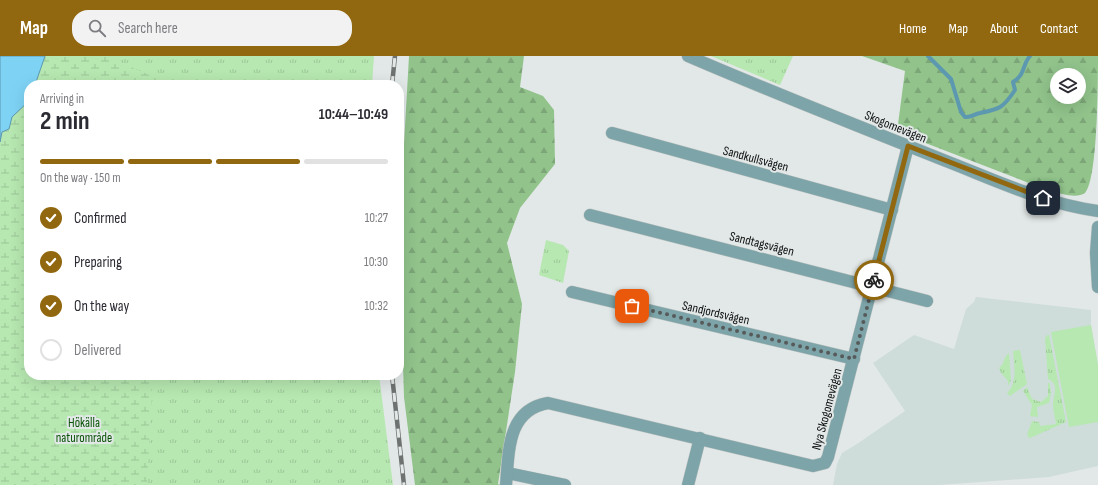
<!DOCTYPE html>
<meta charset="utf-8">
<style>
body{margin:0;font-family:"Sofia Sans Condensed",sans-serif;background:#f2f2f3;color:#2b2b33;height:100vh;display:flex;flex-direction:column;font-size:15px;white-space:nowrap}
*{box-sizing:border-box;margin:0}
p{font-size:13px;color:#7c7c81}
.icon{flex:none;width:22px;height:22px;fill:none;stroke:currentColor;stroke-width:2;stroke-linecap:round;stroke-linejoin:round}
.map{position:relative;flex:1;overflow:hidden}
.drawer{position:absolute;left:24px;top:24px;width:380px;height:300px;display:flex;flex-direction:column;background:#fff;border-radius:16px;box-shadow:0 4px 16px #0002}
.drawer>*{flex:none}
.fabs{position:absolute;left:1050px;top:12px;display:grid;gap:8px}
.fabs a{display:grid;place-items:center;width:36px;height:36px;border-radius:50%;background:#fff;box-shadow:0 4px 16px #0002;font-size:20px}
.pin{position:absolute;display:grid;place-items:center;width:34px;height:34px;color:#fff;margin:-17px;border-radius:8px;box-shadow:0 2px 6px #0006}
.courier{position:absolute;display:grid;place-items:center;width:40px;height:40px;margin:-20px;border:3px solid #91680f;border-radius:50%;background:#fff;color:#222;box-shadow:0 1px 5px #0007}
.summary em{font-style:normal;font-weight:700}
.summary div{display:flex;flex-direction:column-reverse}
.summary{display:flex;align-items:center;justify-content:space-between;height:68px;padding:0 16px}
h1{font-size:26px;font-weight:700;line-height:30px}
.bar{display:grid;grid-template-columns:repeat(4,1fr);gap:6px 4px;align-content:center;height:48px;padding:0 16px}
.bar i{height:5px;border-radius:3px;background:#e1e1e2}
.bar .on{background:#91680f}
.bar p{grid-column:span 4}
ol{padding:0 16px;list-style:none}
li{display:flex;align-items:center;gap:12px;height:44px}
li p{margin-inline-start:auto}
li .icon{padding:4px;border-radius:50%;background:#91680f;color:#fff;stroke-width:4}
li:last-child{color:#7c7c81}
li i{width:22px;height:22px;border:2px solid #e1e1e2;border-radius:50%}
header{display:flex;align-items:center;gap:24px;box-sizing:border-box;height:56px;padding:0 20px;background:#91680f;color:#fff}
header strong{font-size:19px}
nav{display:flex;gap:22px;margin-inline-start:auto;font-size:14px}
.search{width:280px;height:36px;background:#f2f2f3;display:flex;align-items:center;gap:10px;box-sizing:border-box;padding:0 14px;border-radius:16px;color:#7c7c81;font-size:15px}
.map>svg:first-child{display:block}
.built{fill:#ceddda}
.grass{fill:url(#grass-tufts)}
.forest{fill:url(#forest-firs);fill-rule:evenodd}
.wetland{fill:url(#wetland-marsh)}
.pitch{fill:#b7e8b1}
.water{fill:#7ed3f5;stroke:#5c98b0}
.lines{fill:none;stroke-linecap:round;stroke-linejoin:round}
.stream{stroke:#5c98b0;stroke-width:4}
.minor-casing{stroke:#c0c5c4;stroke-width:13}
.minor{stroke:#7da4a8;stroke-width:12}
.rail-casing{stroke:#6e7271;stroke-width:4.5}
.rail{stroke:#e2e8e7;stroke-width:3;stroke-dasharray:9;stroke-linecap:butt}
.done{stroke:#575a5a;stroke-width:4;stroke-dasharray:0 7.2}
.route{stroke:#91680f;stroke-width:5}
.labels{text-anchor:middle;stroke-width:4;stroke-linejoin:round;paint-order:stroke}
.street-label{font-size:13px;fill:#0c0e0e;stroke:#e2e8e7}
.park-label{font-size:13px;fill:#085205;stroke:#e2e8e7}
</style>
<header>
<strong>Map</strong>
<div class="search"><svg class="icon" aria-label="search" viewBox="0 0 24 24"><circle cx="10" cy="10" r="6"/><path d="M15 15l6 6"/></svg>Search here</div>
<nav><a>Home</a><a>Map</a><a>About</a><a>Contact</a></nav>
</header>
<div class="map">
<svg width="1098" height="429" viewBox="0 0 1098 429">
<defs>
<pattern id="grass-tufts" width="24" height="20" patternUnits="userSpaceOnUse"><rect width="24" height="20" fill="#b7e8b1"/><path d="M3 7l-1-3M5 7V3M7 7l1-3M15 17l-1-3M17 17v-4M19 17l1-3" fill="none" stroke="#9cc697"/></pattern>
<pattern id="forest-firs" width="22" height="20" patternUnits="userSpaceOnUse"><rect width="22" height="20" fill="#91c38b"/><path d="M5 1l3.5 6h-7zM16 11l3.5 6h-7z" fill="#7ca677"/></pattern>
<pattern id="wetland-marsh" width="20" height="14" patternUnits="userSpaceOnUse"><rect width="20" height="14" fill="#b7e8b1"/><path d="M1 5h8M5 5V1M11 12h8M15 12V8" fill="none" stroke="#9cc697"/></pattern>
</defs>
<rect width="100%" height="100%" fill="#e2e8e7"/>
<polygon class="built" points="976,241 1091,254 1091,269 1098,309 1098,410 1049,421 939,429 833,429 837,408 842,397 857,388 905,355 873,307 914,279 954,293 966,253 974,246"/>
<g class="grass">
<polygon points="0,0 374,0 372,29 29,29 29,319 379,319 393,429 0,429"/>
<polygon points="711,0 793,0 780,29"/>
<polygon points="546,184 563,189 569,195 563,227 539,219"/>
<path d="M1047 279H1049L1066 366 1030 382 1027 379 1032 365 1039 366 1040 370 1056 368C1055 362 1053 355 1053 349 1053 339 1060 328 1048 323L1045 283Z"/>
<path d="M1020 294 1027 328 1010 340 1007 337C1018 326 1014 310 1013 295Z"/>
<path d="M1009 297 1011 324 1008 330V325L1001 317 999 312C1005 308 1003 301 1009 297Z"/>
<polygon points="1048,326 1050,328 1051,338 1049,347 1037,351 1038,361 1030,360 1032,349 1023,335 1027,331 1032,343 1041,346 1048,340"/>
</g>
<g class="forest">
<polygon points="409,0 524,0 520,31 543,40 554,54 555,108 520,152 507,187 522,248 515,316 498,428 501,429 415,429 404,341 399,177"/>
<path d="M862 0H1098C1098 24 1098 124 1085 137 1076 143 1061 137 1052 136L897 76 905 15ZM1057 19H1079V41H1057Z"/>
</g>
<g class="wetland">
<polygon points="45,0 122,0 121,7 164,25 164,29 35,29"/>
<polygon points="29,45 29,319 153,319 147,429 0,429 0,86 2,76 9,73 12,61"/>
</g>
<polygon class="pitch" points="1091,269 1098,309 1098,366 1069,371 1051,276"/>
<polygon class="water" points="0,0 45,0 35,29 29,29 29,45 12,61 9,73 2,76 0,86"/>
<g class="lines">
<path class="stream" d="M928 0 951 23 961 56 965 61C971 62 974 58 980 57 1000 53 1003 52 1015 34L1013 26C1026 18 1022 9 1030 0"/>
<g class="minor-casing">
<g id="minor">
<path d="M688 0C774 37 860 71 946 105 995 124 1045 148 1098 155"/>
<polyline points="612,77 892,154"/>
<polyline points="590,159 927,245"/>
<polyline points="1098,171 1096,197 1098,231"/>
<polyline points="572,236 854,303"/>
<polyline points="507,417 565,429"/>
<path d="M506 429C509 395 507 354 548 347L813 410 825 407 828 401 908 90"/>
<polyline points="688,429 700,382"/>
</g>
</g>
<use href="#minor" class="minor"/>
<g class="rail-casing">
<g id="rail">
<polyline points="392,29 395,0"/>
<polyline points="392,319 404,429"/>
</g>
</g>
<use href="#rail" class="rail"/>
</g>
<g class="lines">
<polyline class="done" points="632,250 854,303 874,224"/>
<polyline class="route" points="874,224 908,90 1043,142"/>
</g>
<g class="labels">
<g class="street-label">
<text transform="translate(896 70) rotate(22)" y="5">Skogomevägen</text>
<text transform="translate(756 102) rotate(15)" y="5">Sandkullsvägen</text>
<text transform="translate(762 187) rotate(14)" y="5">Sandtagsvägen</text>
<text transform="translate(716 256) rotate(13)" y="5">Sandjordsvägen</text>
<text transform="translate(826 353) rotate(-75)" y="5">Nya Skogomevägen</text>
</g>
<g class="park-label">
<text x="84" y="371">Hökälla<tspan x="84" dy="15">naturområde</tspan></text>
</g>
</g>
</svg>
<div class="fabs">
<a><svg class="icon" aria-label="layers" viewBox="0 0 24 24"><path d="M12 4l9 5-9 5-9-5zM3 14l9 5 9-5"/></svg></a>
</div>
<div class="pin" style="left:632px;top:250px;background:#ea580c"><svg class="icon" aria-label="bag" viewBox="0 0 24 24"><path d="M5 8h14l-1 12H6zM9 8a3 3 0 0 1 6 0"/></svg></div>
<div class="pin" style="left:1043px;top:142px;background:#1f2937"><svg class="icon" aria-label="home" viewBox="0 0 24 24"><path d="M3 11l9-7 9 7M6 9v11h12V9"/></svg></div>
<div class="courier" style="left:874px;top:224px"><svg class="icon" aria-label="bike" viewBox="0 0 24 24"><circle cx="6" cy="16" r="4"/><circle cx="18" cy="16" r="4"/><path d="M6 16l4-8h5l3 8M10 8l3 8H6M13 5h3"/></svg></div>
<section class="drawer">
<div class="summary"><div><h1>2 min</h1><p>Arriving in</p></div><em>10:44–10:49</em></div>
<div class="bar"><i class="on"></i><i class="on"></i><i class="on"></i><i></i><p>On the way · 150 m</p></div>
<ol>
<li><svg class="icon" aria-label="check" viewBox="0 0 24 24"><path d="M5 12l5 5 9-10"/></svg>Confirmed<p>10:27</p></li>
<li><svg class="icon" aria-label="check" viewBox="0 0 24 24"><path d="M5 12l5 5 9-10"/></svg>Preparing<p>10:30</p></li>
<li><svg class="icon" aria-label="check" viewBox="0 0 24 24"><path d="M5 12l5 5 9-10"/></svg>On the way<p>10:32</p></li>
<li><i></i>Delivered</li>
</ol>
</section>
</div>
